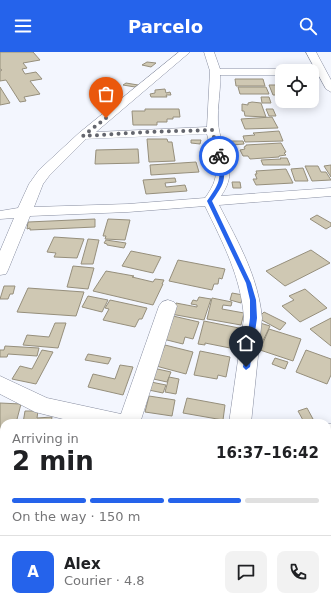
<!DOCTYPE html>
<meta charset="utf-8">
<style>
body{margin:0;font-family:"DejaVu Sans",sans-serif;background:#f2f2f2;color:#202124;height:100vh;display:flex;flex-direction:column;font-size:15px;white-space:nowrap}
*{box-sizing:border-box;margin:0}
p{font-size:13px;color:#757577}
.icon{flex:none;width:22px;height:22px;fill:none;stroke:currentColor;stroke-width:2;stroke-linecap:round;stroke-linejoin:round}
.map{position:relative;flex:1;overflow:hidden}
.drawer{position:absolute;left:0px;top:367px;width:331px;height:196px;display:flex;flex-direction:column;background:#fff;border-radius:12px 12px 0 0;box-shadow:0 2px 10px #0003}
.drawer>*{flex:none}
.controls{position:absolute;left:275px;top:12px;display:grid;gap:8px}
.controls a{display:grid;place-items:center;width:44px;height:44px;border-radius:8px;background:#fff;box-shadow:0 2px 10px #0003;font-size:20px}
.pin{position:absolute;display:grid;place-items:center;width:34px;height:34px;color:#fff;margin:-41px -17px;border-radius:50% 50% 50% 0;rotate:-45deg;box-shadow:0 0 4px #0007}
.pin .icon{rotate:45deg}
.courier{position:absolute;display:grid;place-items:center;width:40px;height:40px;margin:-20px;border:3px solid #2563eb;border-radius:50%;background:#fff;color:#222;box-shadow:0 1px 5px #0007}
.overview em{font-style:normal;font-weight:600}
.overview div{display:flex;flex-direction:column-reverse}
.overview{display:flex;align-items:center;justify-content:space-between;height:68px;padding:0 12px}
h1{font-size:26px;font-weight:600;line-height:30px}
.bar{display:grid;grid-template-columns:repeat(4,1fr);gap:6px 4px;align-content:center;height:48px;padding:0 12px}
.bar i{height:5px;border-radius:3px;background:#e0e0e0}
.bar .selected{background:#2563eb}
.bar p{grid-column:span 4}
.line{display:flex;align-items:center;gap:10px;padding:0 12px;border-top:1px solid #e0e0e0}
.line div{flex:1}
.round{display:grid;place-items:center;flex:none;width:42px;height:42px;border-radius:8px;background:#f2f2f2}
header{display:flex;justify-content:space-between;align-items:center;height:52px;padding:0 12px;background:#2563eb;color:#fff;font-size:18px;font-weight:600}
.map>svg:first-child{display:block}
.building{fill:#cfc8b3;stroke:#968f7c}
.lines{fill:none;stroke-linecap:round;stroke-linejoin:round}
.street-casing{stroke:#878da0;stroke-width:1}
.street{fill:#fff;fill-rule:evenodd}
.route{fill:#2563eb}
.done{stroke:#64666e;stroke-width:4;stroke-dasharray:0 7.2}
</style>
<header><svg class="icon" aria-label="menu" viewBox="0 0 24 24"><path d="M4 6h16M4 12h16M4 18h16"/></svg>Parcelo<svg class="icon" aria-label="search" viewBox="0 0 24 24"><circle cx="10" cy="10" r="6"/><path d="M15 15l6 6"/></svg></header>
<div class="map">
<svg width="331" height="563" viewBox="0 0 331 563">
<rect width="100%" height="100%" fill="#f3f6fe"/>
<g class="building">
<polygon points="0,0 33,0 40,8 23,11 27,16 22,17 25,22 36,20 42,27 30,29 40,42 24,45 26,49 20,50 6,28 0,29 0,19 2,18 0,17"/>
<polygon points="147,10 156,11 151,15 142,13"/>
<polygon points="235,27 263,27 265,34 236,34"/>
<polygon points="126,31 138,33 135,35 123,33"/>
<polygon points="269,33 282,33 282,43 273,43"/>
<polygon points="0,35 10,51 0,53"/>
<polygon points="238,35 266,35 269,42 240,42"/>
<polygon points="165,37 166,41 170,40 171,43 166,43 167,45 151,45 150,42 155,41 155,38"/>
<polygon points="261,45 269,45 271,51 262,51"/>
<polygon points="252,50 261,51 266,65 245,64 244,59 242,59 242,52 248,53 248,51"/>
<polygon points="145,57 179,57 180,65 173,65 173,67 167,67 167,70 157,70 157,73 133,73 132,59 145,59"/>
<polygon points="266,57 273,57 276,64 269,64"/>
<polygon points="272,65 278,76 245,77 241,67"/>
<polygon points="279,79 283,89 245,90 243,84 255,83 253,81"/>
<polygon points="147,87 167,87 168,90 172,90 175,109 149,110"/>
<polygon points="191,88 201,88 200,92 191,91"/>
<polygon points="231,89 243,89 244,92 232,93"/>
<polygon points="281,91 286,100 284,101 286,103 279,104 279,105 250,107 248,104 243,104 240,98 245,97 244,95 246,94 246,93"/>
<polygon points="138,97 139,111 95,112 96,98"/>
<polygon points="280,106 287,106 290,113 263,113 261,108 281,107"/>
<polygon points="196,110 199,120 151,123 150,113"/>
<polygon points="331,113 331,125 324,114"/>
<polygon points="305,114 318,114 321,120 326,120 331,128 312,129"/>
<polygon points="303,116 308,129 295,129 291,117"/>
<polygon points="286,117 293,131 256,133 253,127 257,127 255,122 257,122 256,119"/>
<polygon points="175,126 176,130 165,131 166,135 185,133 187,139 146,142 143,128"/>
<polygon points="232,130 240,130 241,136 233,136"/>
<polygon points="317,163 331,171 331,174 326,177 310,167"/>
<polygon points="95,167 95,175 30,178 30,176 27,177 28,170"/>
<polygon points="108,167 130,168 125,188 105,187 106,184 103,184"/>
<polygon points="54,185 84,187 77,206 54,205 56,201 47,200"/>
<polygon points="88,187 99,188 93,212 81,212"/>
<polygon points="106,188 126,191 124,196 107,193 107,192 104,191"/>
<polygon points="311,198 330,211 285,234 266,219"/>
<polygon points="131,199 161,205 153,221 122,214"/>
<polygon points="178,208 225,217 222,227 219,226 218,232 214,232 212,238 169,229"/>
<polygon points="73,214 94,216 88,237 67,235"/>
<polygon points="106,219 134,224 132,225 153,230 155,227 164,228 162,232 163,232 153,253 93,239"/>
<polygon points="4,234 15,234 13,242 10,242 8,247 0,247"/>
<polygon points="28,236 84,240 76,264 17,260"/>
<polygon points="305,237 327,256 300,270 282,254 294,248 289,244"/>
<polygon points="232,241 243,243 241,251 230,248"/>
<polygon points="88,244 108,248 102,260 82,255"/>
<polygon points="199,245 211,247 204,268 171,262 176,251 197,255 197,253 191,252 193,248 197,249"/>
<polygon points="212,246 232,250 231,254 223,253 222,257 244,261 241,273 207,267"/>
<polygon points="110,248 147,256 142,267 139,267 135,275 103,268 109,257 105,256"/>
<polygon points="264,260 286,271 280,278 258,266"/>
<polygon points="173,264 199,270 193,287 185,285 183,292 163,287"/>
<polygon points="331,266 331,294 310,277"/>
<polygon points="204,269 239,276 235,297 205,291 205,293 198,292"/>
<polygon points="55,271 66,271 58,296 23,293 27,283 49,285"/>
<polygon points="260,271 270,274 260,295 250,292"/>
<polygon points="269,277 301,287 293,309 260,298"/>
<polygon points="165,293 193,300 186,322 156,314"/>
<polygon points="5,294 39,296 37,304 8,302 7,305 0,305 0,298 4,298"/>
<polygon points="42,298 53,300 36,332 12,327 20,314 32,317"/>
<polygon points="306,298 331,307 331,323 327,332 296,320"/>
<polygon points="200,299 230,305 226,325 218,323 217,327 194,323"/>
<polygon points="88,302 111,306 108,312 85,308"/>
<polygon points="275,306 288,310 285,317 272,312"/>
<polygon points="120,313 133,315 123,343 88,335 93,322 115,327"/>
<polygon points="153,316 171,320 167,330 149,326"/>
<polygon points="169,325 179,327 176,342 165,340"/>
<polygon points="146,329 166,333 163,341 144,337"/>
<polygon points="149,344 175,348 172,364 145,360"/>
<polygon points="187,346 225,353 223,368 183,361"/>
<polygon points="0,351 21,352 16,371 4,371 4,382 0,382"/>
<polygon points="307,356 313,367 304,370 298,359"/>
<polygon points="25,359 38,359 37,366 52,365 51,371 23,371"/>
<polygon points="4,423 4,449 0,449 1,424"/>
<polygon points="327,443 331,447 331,469 327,464"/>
<polygon points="0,466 4,466 4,483 0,484"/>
<polygon points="255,559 312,559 311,563 254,563"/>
</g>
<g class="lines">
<g class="street-casing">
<g id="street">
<path d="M179 0H190L96 80 207 75 210 19 204 0H214L220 17H282L286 19H282V23H220C221 39 217 54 218 70 220 100 241 115 221 144L331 136V144L219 153C238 190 258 224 262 266L251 371H229L244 266C241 225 223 191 205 154L128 160 30 164 8 218 6 222 0 223V199L14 166 0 167V159L18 156 29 132 39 118 79 81ZM207 82C213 110 225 119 205 146L128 152 34 155 43 132 49 124 86 87Z"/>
<polygon points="306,0 316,0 331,28 331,40 326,37"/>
<polygon points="168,248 174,250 177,254 140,371 79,371 35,360 0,342 0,324 47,346 121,362 159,254 162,250"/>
<rect x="327" y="372" width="4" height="20"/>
</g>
</g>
<use href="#street" class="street"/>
</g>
<path class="route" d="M219 103 221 104C226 128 226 129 212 149L251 231 256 248 257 266 250 315 246 318 243 315 250 266V248L246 231 207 149C221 129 221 128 217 104Z"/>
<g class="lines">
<polyline class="done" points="106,66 83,84 148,80 212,78 219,104"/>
</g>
</svg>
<div class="controls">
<a><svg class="icon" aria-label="locate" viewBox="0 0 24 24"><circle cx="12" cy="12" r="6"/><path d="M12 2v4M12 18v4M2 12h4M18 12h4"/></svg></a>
</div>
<div class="pin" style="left:106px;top:66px;background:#ea580c"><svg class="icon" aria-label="bag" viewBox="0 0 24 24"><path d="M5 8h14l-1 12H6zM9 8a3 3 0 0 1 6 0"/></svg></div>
<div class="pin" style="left:246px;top:315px;background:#1f2937"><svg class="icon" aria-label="home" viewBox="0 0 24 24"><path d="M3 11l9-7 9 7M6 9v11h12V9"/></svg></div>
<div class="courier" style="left:219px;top:104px"><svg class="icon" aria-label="bike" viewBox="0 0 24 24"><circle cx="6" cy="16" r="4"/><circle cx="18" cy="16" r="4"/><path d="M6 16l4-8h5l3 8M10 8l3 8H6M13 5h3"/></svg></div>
<section class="drawer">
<div class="overview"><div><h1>2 min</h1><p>Arriving in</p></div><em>16:37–16:42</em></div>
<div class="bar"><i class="selected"></i><i class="selected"></i><i class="selected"></i><i></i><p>On the way · 150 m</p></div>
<div class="line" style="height:72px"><b class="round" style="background:#2563eb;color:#fff">A</b><div><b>Alex</b><p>Courier · 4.8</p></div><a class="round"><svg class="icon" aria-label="chat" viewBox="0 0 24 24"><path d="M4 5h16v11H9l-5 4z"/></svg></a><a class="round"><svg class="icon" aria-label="phone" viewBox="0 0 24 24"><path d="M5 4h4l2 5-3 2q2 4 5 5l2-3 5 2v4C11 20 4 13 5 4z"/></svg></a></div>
</section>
</div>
